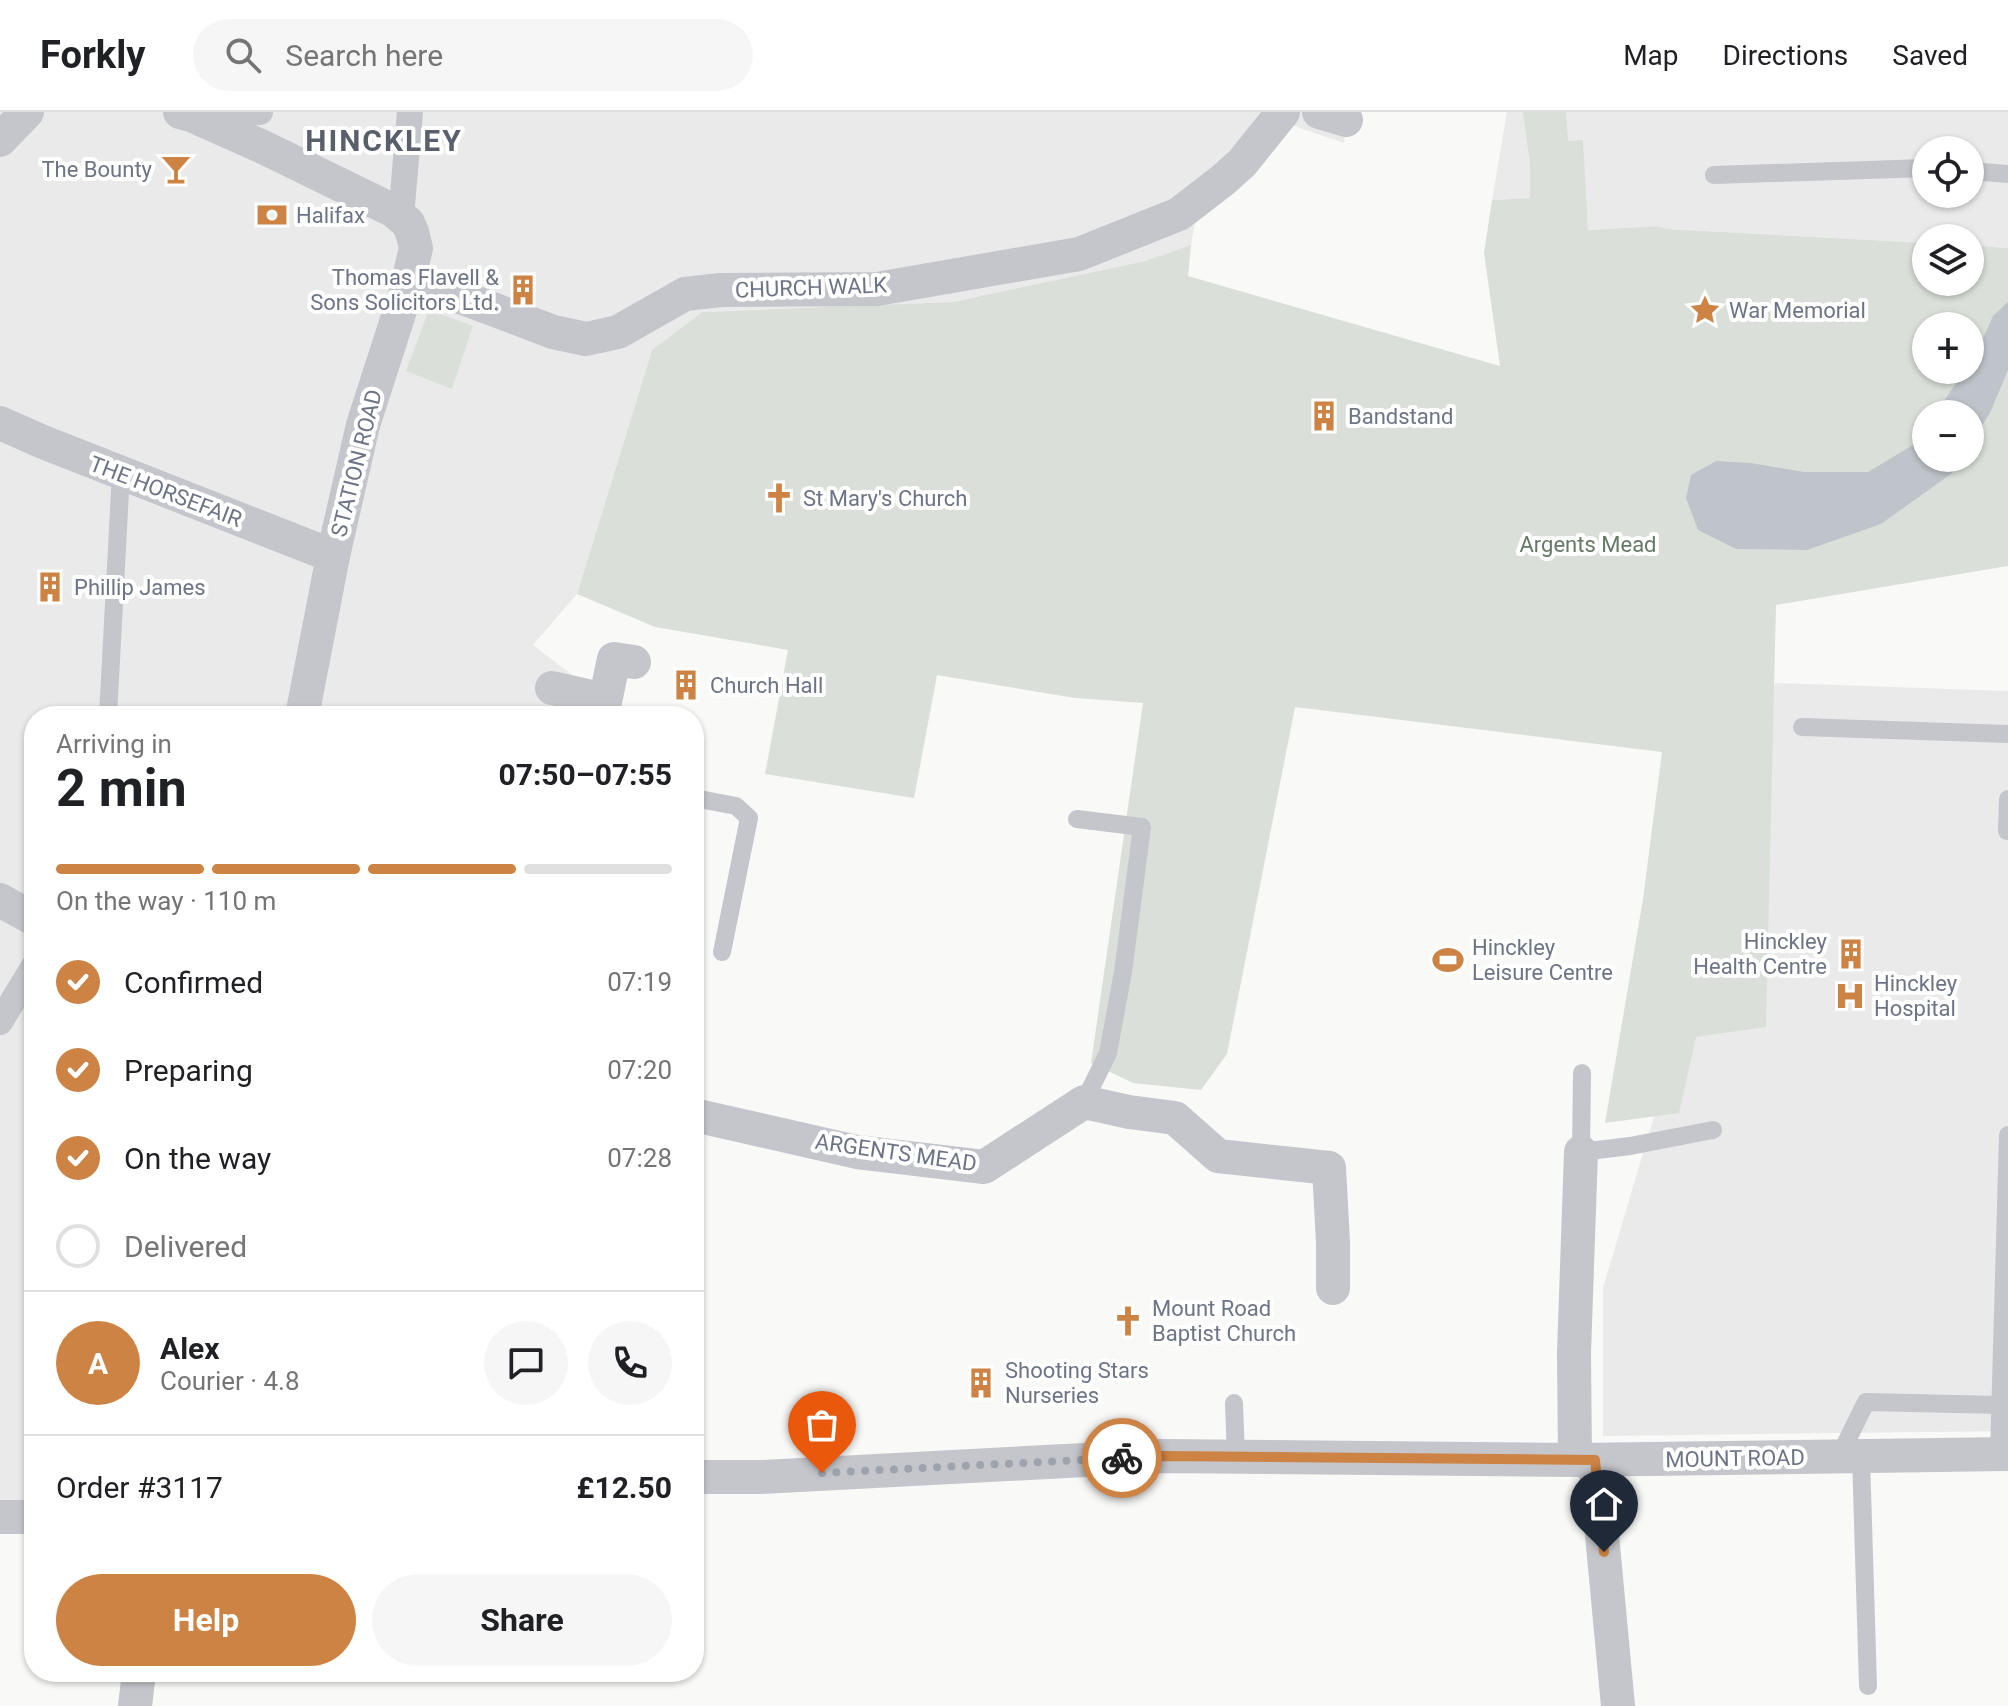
<!DOCTYPE html>
<meta charset="utf-8">
<style>
body{margin:0;font-family:Roboto,sans-serif;background:#f6f6f6;color:#202124;height:100vh;display:flex;flex-direction:column;font-size:30px;white-space:nowrap}
*{box-sizing:border-box;margin:0}
p{font-size:26px;color:#757577}
.icon{flex:none;width:44px;height:44px;fill:none;stroke:currentColor;stroke-width:2;stroke-linecap:round;stroke-linejoin:round}
.map{position:relative;flex:1;overflow:hidden}
.panel{position:absolute;left:24px;top:594px;width:680px;height:976px;display:flex;flex-direction:column;background:#fff;border-radius:32px;box-shadow:0 2px 6px #0004}
.panel>*{flex:none}
.tools{position:absolute;left:1912px;top:24px;display:grid;gap:16px}
.tools a{display:grid;place-items:center;width:72px;height:72px;border-radius:50%;background:#fff;box-shadow:0 2px 6px #0004;font-size:40px}
.pin{position:absolute;display:grid;place-items:center;width:68px;height:68px;color:#fff;margin:-82px -34px;border-radius:50% 50% 50% 0;rotate:-45deg;box-shadow:0 0 8px #0007}
.pin .icon{rotate:45deg}
.courier{position:absolute;display:grid;place-items:center;width:80px;height:80px;margin:-40px;border:6px solid #cd8344;border-radius:50%;background:#fff;color:#222;box-shadow:0 2px 10px #0007}
.headline em{font-style:normal;font-weight:700}
.headline div{display:flex;flex-direction:column-reverse}
.headline{display:flex;align-items:center;justify-content:space-between;height:136px;padding:0 32px}
h1{font-size:52px;font-weight:700;line-height:60px}
.bar{display:grid;grid-template-columns:repeat(4,1fr);gap:12px 8px;align-content:center;height:96px;padding:0 32px}
.bar i{height:10px;border-radius:6px;background:#e0e0e0}
.bar .on{background:#cd8344}
.bar p{grid-column:span 4}
.line{display:flex;align-items:center;gap:20px;padding:0 32px;border-top:2px solid #e0e0e0}
.line div{flex:1}
.round{display:grid;place-items:center;flex:none;width:84px;height:84px;border-radius:42px;background:#f6f6f6}
ol{padding:0 32px;list-style:none}
li{display:flex;align-items:center;gap:24px;height:88px}
li p{margin-inline-start:auto}
li .icon{padding:8px;border-radius:50%;background:#cd8344;color:#fff;stroke-width:4}
li:last-child{color:#757577}
li i{width:44px;height:44px;border:4px solid #e0e0e0;border-radius:50%}
.action{display:flex;gap:16px;margin-top:auto;padding:16px 32px}
.action a{flex:1;height:92px;border-radius:48px;background:#cd8344;color:#fff;font-size:32px;font-weight:700;line-height:92px;text-align:center}
.action a+a{background:#f6f6f6;color:#202124}
header{display:flex;align-items:center;gap:48px;box-sizing:border-box;height:112px;padding:0 40px;background:#fff;border-bottom:2px solid #e0e0e0}
header strong{font-size:38px}
nav{display:flex;gap:44px;margin-inline-start:auto;font-size:28px}
.search{width:560px;height:72px;background:#f6f6f6;display:flex;align-items:center;gap:20px;box-sizing:border-box;padding:0 28px;border-radius:44px;color:#757577;font-size:30px}
.map>svg:first-child{display:block}
.built{fill:#eaeaeb;fill-rule:evenodd}
.green{fill:#dae0d9;fill-rule:evenodd}
.water{fill:#bec4ca}
.lines{fill:none;stroke-linecap:round;stroke-linejoin:round}
.service{stroke:#c4c6cb;stroke-width:18}
.pedestrian{stroke:#c4c6cb;stroke-width:26}
.minor{stroke:#c4c6cb;stroke-width:34}
.done{stroke:#9ea3ad;stroke-width:8;stroke-dasharray:0 14.4}
.route{stroke:#cd8344;stroke-width:10}
.labels{text-anchor:middle;stroke-width:8;stroke-linejoin:round;paint-order:stroke}
.poi-label{font-size:22px;fill:#6d7485;stroke:#fff;text-anchor:start}
.street-label{font-size:22px;fill:#6d7485;stroke:#fff}
.park-label{font-size:22px;fill:#667866;stroke:#fff}
.district-label{font-size:30px;font-weight:bold;letter-spacing:2px;fill:#595f6b;stroke:#fff}
</style>
<header>
<strong>Forkly</strong>
<div class="search"><svg class="icon" aria-label="search" viewBox="0 0 24 24"><circle cx="10" cy="10" r="6"/><path d="M15 15l6 6"/></svg>Search here</div>
<nav><a>Map</a><a>Directions</a><a>Saved</a></nav>
</header>
<div class="map">
<svg width="2008" height="1594" viewBox="0 0 2008 1594">
<rect width="100%" height="100%" fill="#f9f9f8"/>
<g class="built">
<polygon points="0,0 1347,0 1344,31 1294,14 1273,14 1199,87 1191,133 1145,149 953,190 702,200 652,238 577,482 533,533 605,588 602,604 34,604 34,805 0,786"/>
<path d="M1507 0H2008V136L1970 133V126H1926V131L1667 117 1657 114 1588 118 1585 84 1492 88ZM1926 38H1970V82H1926Z"/>
<polygon points="1775,571 2008,579 2008,1319 1603,1324 1603,1176 1654,1004 1729,764"/>
<polygon points="0,788 34,807 34,1391 0,1391"/>
</g>
<g class="green">
<path d="M1523 0H1566L1568 29 1583 28 1588 118 1657 114 1667 117 1926 131V170H1970V133L2008 136V454L1776 493 1766 915 1696 925 1679 1001 1605 1011 1643 787 1662 640 1295 595 1227 942 1201 978 1133 971 1091 951 1143 591 1075 586 937 563 914 686 765 662 788 538 655 515 577 482 652 238 702 200 953 190 1145 149 1191 133 1188 164 1500 254 1484 141 1492 88 1530 86V52ZM1926 214H1970V258H1926ZM1926 302H1970V346H1926Z"/>
<polygon points="429,198 473,214 452,277 406,259"/>
</g>
<g class="water">
<polygon points="2008,190 2008,258 1990,301 1970,332 1970,302 1935,302 1965,258 1970,258 1970,250 1982,229 1993,204"/>
<polygon points="1926,315 1926,346 1961,346 1951,362 1881,412 1807,438 1736,437 1698,418 1686,386 1691,363 1716,349 1751,351 1804,360 1868,360 1913,333"/>
</g>
<g class="lines">
<g class="service">
<polyline points="1970,59 2008,62"/>
<polyline points="1714,63 1926,56"/>
<polyline points="108,604 121,361"/>
<polyline points="1802,615 2008,622"/>
<polyline points="694,686 736,694 749,706 722,840"/>
<polyline points="1077,707 1142,715 1123,860 1108,941 1084,990"/>
<polyline points="2007,719 2008,687"/>
<polyline points="1582,961 1581,1040 1630,1034 1713,1018"/>
<polyline points="1234,1291 1236,1345"/>
<polyline points="1999,1342 2008,1023"/>
<polyline points="1839,1345 1866,1290 2000,1293"/>
<polyline points="1861,1345 1868,1574"/>
</g>
<g class="pedestrian">
<polyline points="195,3 260,0"/>
<polyline points="401,105 410,0"/>
<polyline points="0,910 34,854"/>
</g>
<g class="minor">
<polyline points="180,0 191,3 265,36 394,99 408,111 412,120 416,136 405,183 363,313 333,444 302,604"/>
<polyline points="1319,0 1346,8"/>
<polyline points="0,28 27,0"/>
<polyline points="405,183 410,178 416,175 428,176 466,187 553,220 586,227 618,220 685,182 721,178 877,177 1079,142 1179,102 1223,68 1242,51 1283,0"/>
<polyline points="0,311 43,330 333,444"/>
<polyline points="552,576 605,588"/>
<polyline points="602,604 614,547 634,550"/>
<polyline points="0,788 34,807"/>
<polyline points="694,1003 857,1040 984,1055 1084,990 1129,1000 1175,1006 1218,1044 1329,1056 1333,1130 1333,1176"/>
<polyline points="1575,1348 1574,1241 1581,1040"/>
<polyline points="1595,1348 1618,1594"/>
<polyline points="694,1365 761,1365 1161,1344 1575,1348 2008,1342"/>
<polyline points="0,1405 34,1405"/>
<polyline points="135,1594 139,1560"/>
</g>
</g>
<g class="lines">
<polyline class="done" points="822,1361 1122,1346"/>
<polyline class="route" points="1122,1346 1161,1344 1595,1348 1604,1440"/>
</g>
<defs>
<g id="bar-bare" transform="scale(2.4)"><path d="M-6-5H6L.8 .8V4.5H3.5V6h-7V4.5H-.8V.8Z" fill="#cd8344" stroke="#fff" stroke-width="2.5" paint-order="stroke"/></g>
<g id="bank-bare" transform="scale(2.4)"><path d="M-6-4H6V4H-6ZM0-2.3a2.3 2.3 0 1 0 0 4.6a2.3 2.3 0 1 0 0-4.6Z" fill="#cd8344" stroke="#fff" stroke-width="2.5" paint-order="stroke"/></g>
<g id="building-bare" transform="scale(2.4)"><path d="M-4-6H4V6H1V3H-1V6H-4ZM-2.5-4.3h1.7v1.8h-1.7ZM.8-4.3h1.7v1.8H.8ZM-2.5-1h1.7V.8h-1.7ZM.8-1h1.7V.8H.8Z" fill="#cd8344" stroke="#fff" stroke-width="2.5" paint-order="stroke"/></g>
<g id="sight-bare" transform="scale(2.4)"><path d="M0-6L1.8-2.2L6-1.7L2.9 1.2L3.7 5.4L0 3.3L-3.7 5.4L-2.9 1.2L-6-1.7L-1.8-2.2Z" fill="#cd8344" stroke="#fff" stroke-width="2.5" paint-order="stroke"/></g>
<g id="church-bare" transform="scale(2.4)"><path d="M-1.2-6h2.4v3.5h3.3v2.4h-3.3V6h-2.4V-.1h-3.3v-2.4h3.3Z" fill="#cd8344" stroke="#fff" stroke-width="2.5" paint-order="stroke"/></g>
<g id="stadium-bare" transform="scale(2.4)"><path d="M0-5a6.5 5 0 1 0 0 10a6.5 5 0 1 0 0-10ZM-3.5-1.8h7v3.6h-7Z" fill="#cd8344" stroke="#fff" stroke-width="2.5" paint-order="stroke"/></g>
<g id="hospital-bare" transform="scale(2.4)"><path d="M-5-5h3v3.5h4V-5h3V5h-3V1.5h-4V5h-3Z" fill="#cd8344" stroke="#fff" stroke-width="2.5" paint-order="stroke"/></g>
</defs>
<g fill-rule="evenodd">
<use href="#bar-bare" x="176" y="57"/>
<use href="#bank-bare" x="272" y="103"/>
<use href="#building-bare" x="523" y="178"/>
<use href="#sight-bare" x="1705" y="198"/>
<use href="#building-bare" x="1324" y="304"/>
<use href="#church-bare" x="779" y="386"/>
<use href="#building-bare" x="50" y="475"/>
<use href="#building-bare" x="686" y="573"/>
<use href="#building-bare" x="1851" y="842"/>
<use href="#stadium-bare" x="1448" y="848"/>
<use href="#hospital-bare" x="1850" y="884"/>
<use href="#church-bare" x="1128" y="1209"/>
<use href="#building-bare" x="981" y="1271"/>
</g>
<g class="labels">
<g class="poi-label">
<text x="152" y="65" text-anchor="end">The Bounty</text>
<text x="296" y="111">Halifax</text>
<text x="499" y="173" text-anchor="end">Thomas Flavell &amp;<tspan x="499" dy="25">Sons Solicitors Ltd.</tspan></text>
<text x="1729" y="206">War Memorial</text>
<text x="1348" y="312">Bandstand</text>
<text x="803" y="394">St Mary's Church</text>
<text x="74" y="483">Phillip James</text>
<text x="710" y="581">Church Hall</text>
<text x="1827" y="837" text-anchor="end">Hinckley<tspan x="1827" dy="25">Health Centre</tspan></text>
<text x="1472" y="843">Hinckley<tspan x="1472" dy="25">Leisure Centre</tspan></text>
<text x="1874" y="879">Hinckley<tspan x="1874" dy="25">Hospital</tspan></text>
<text x="1152" y="1204">Mount Road<tspan x="1152" dy="25">Baptist Church</tspan></text>
<text x="1005" y="1266">Shooting Stars<tspan x="1005" dy="25">Nurseries</tspan></text>
</g>
<g class="street-label">
<text transform="translate(811 175) rotate(-2)" y="8">CHURCH WALK</text>
<text transform="translate(356 351) rotate(-76)" y="8">STATION ROAD</text>
<text transform="translate(166 379) rotate(21)" y="8">THE HORSEFAIR</text>
<text transform="translate(896 1040) rotate(8)" y="8">ARGENTS MEAD</text>
<text transform="translate(1735 1346) rotate(-1)" y="8">MOUNT ROAD</text>
</g>
<g class="park-label">
<text x="1588" y="440">Argents Mead</text>
</g>
<g class="district-label">
<text x="384" y="39">HINCKLEY</text>
</g>
</g>
</svg>
<div class="tools">
<a><svg class="icon" aria-label="locate" viewBox="0 0 24 24"><circle cx="12" cy="12" r="6"/><path d="M12 2v4M12 18v4M2 12h4M18 12h4"/></svg></a>
<a><svg class="icon" aria-label="layers" viewBox="0 0 24 24"><path d="M12 4l9 5-9 5-9-5zM3 14l9 5 9-5"/></svg></a>
<a>+</a>
<a>−</a>
</div>
<div class="pin" style="left:822px;top:1361px;background:#ea580c"><svg class="icon" aria-label="bag" viewBox="0 0 24 24"><path d="M5 8h14l-1 12H6zM9 8a3 3 0 0 1 6 0"/></svg></div>
<div class="pin" style="left:1604px;top:1440px;background:#1f2937"><svg class="icon" aria-label="home" viewBox="0 0 24 24"><path d="M3 11l9-7 9 7M6 9v11h12V9"/></svg></div>
<div class="courier" style="left:1122px;top:1346px"><svg class="icon" aria-label="bike" viewBox="0 0 24 24"><circle cx="6" cy="16" r="4"/><circle cx="18" cy="16" r="4"/><path d="M6 16l4-8h5l3 8M10 8l3 8H6M13 5h3"/></svg></div>
<section class="panel">
<div class="headline"><div><h1>2 min</h1><p>Arriving in</p></div><em>07:50–07:55</em></div>
<div class="bar"><i class="on"></i><i class="on"></i><i class="on"></i><i></i><p>On the way · 110 m</p></div>
<ol>
<li><svg class="icon" aria-label="check" viewBox="0 0 24 24"><path d="M5 12l5 5 9-10"/></svg>Confirmed<p>07:19</p></li>
<li><svg class="icon" aria-label="check" viewBox="0 0 24 24"><path d="M5 12l5 5 9-10"/></svg>Preparing<p>07:20</p></li>
<li><svg class="icon" aria-label="check" viewBox="0 0 24 24"><path d="M5 12l5 5 9-10"/></svg>On the way<p>07:28</p></li>
<li><i></i>Delivered</li>
</ol>
<div class="line" style="height:144px"><b class="round" style="background:#cd8344;color:#fff">A</b><div><b>Alex</b><p>Courier · 4.8</p></div><a class="round"><svg class="icon" aria-label="chat" viewBox="0 0 24 24"><path d="M4 5h16v11H9l-5 4z"/></svg></a><a class="round"><svg class="icon" aria-label="phone" viewBox="0 0 24 24"><path d="M5 4h4l2 5-3 2q2 4 5 5l2-3 5 2v4C11 20 4 13 5 4z"/></svg></a></div>
<div class="line" style="height:104px"><div>Order #3117</div><b>£12.50</b></div>
<div class="action"><a>Help</a><a>Share</a></div>
</section>
</div>
